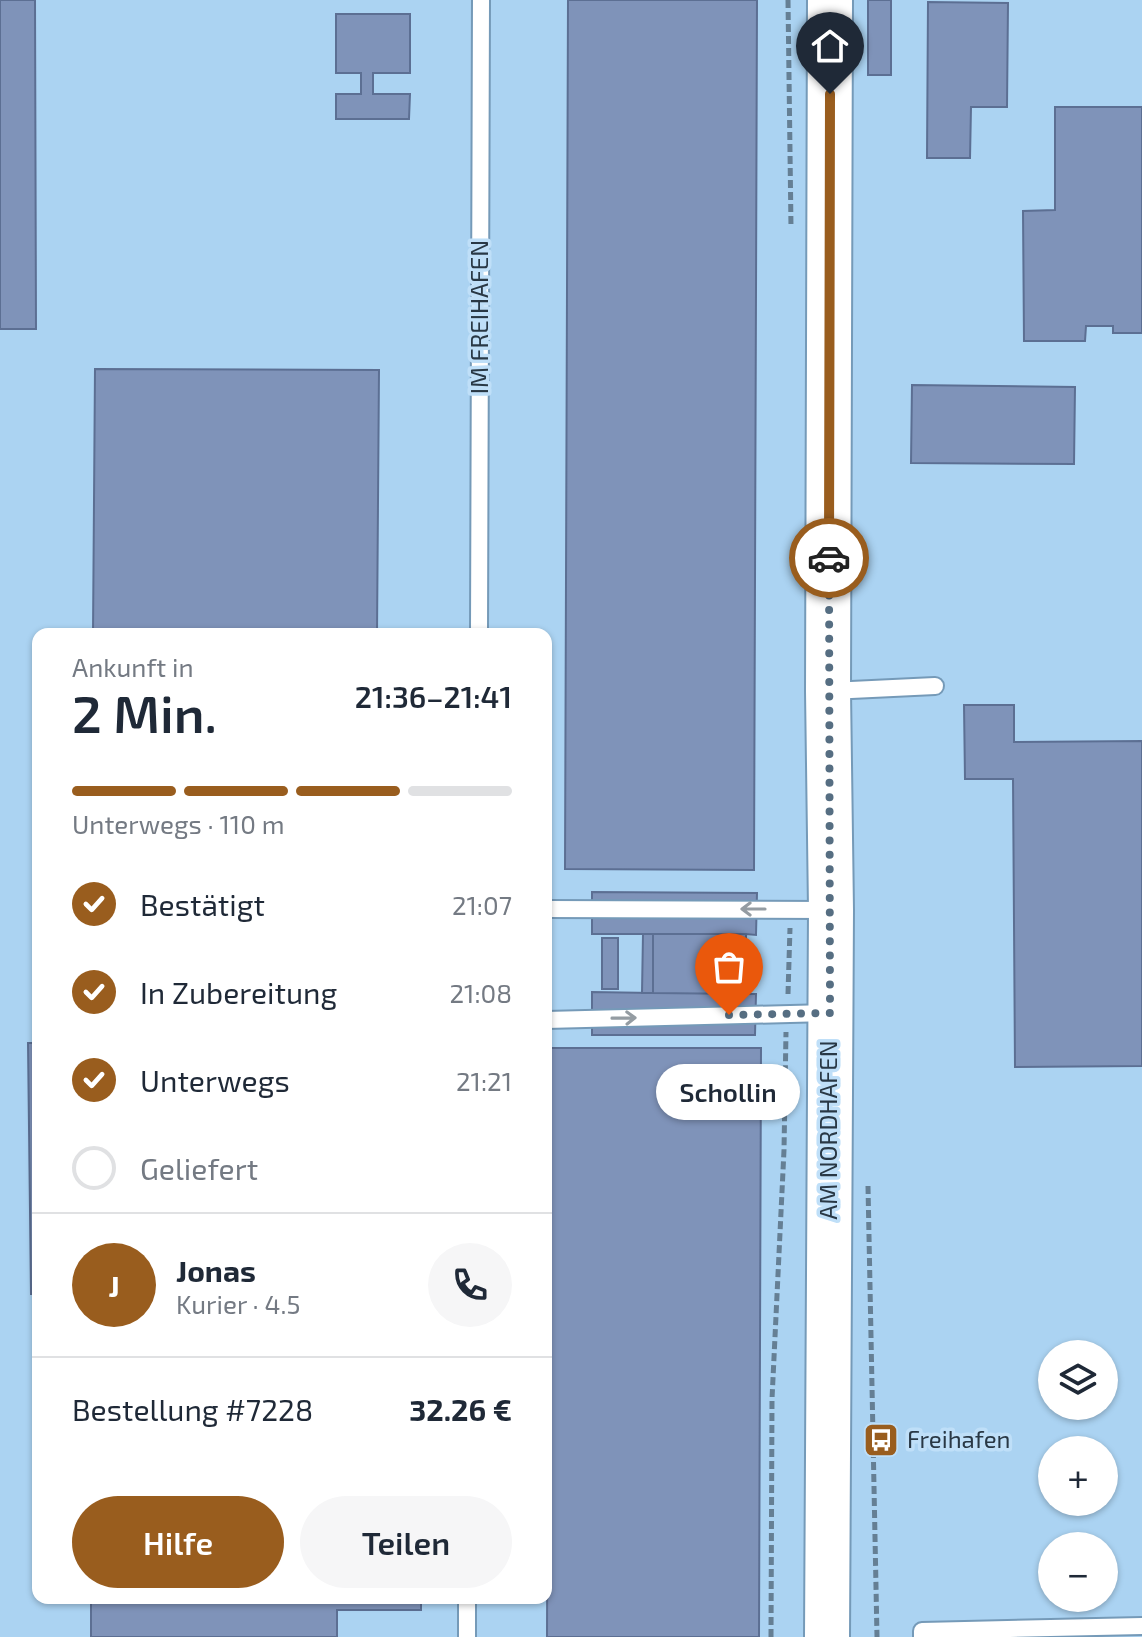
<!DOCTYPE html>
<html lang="de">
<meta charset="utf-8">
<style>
body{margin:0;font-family:"Exo 2",sans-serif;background:#f6f6f7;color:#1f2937;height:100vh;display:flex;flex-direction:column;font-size:30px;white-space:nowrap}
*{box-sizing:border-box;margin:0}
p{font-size:26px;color:#747a83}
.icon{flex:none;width:44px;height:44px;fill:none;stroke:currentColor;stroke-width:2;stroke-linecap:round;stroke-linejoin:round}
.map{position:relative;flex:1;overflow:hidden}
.drawer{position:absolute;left:32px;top:628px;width:520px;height:976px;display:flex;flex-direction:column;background:#fff;border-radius:16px;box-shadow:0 2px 6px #0004}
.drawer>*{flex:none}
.fabs{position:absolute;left:1038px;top:1340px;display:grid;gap:16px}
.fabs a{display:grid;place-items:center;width:80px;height:80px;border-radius:50%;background:#fff;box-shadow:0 2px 6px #0004;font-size:40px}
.pin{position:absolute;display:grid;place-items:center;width:68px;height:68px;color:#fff;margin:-82px -34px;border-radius:50% 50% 50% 0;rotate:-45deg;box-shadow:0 0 8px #0007}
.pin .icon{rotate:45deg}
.courier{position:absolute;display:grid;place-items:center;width:80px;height:80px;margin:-40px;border:6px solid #995d1e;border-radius:50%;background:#fff;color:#222;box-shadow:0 2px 10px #0007}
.bubble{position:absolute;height:56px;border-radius:28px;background:#fff;box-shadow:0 2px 6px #0004;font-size:26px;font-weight:600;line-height:56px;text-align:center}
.summary em{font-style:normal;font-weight:600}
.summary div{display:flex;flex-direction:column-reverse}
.summary{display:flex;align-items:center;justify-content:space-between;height:136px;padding:0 40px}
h1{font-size:52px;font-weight:600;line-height:60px}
.bar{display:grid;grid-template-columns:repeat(4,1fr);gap:12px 8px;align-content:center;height:96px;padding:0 40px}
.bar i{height:10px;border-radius:6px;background:#e0e1e3}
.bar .on{background:#995d1e}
.bar p{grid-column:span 4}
.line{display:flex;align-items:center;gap:20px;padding:0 40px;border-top:2px solid #e0e1e3}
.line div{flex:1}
.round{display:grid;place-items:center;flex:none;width:84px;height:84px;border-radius:42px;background:#f6f6f7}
ol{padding:0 40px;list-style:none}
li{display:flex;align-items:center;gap:24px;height:88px}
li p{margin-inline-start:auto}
li .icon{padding:8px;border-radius:50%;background:#995d1e;color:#fff;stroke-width:4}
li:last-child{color:#747a83}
li i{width:44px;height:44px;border:4px solid #e0e1e3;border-radius:50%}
.action{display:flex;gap:16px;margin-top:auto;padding:16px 40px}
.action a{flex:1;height:92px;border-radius:48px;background:#995d1e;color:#fff;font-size:32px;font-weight:600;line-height:92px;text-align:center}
.action a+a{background:#f6f6f7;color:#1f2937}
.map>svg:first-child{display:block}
.building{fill:#7f93b9;stroke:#5c6f93;stroke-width:2}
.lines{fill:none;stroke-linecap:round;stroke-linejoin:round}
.lane-casing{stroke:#759ab8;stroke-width:20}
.secondary-casing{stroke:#759ab8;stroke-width:48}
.path{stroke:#657f94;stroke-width:5;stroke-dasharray:8 4;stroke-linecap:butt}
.lane{stroke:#fff;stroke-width:16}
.secondary{stroke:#fff;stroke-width:44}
.oneway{stroke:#949ca2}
.done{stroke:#566e82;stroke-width:8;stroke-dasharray:0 14.4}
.route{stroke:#995d1e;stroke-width:10}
.labels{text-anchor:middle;stroke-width:7;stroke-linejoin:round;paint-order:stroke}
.street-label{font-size:24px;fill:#293845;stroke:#bfdff8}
.poi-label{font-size:24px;fill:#293845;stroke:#bfdff8;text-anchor:start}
</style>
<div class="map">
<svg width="1142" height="1637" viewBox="0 0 1142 1637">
<rect width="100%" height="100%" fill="#abd3f2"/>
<g class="building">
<polygon points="0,0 35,0 36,329 0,329"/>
<polygon points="568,0 757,0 754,870 565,869"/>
<rect x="868" y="0" width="23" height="75"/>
<polygon points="928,2 1008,3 1007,107 971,107 970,158 927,158"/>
<polygon points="336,14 410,14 410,73 373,73 373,94 410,94 409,119 336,119 336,94 361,94 361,73 336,73"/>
<polygon points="1055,107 1142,107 1142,333 1113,333 1113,326 1086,326 1085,341 1024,341 1023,211 1055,210"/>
<polygon points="95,369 379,370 377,634 93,634"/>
<polygon points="912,385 1075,387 1074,464 911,463"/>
<polygon points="964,705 1014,705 1014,742 1142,741 1142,1066 1015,1067 1013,779 965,779"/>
<polygon points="592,892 757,893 756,935 746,934 746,994 756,994 755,1035 592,1035 592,992 653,993 653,934 592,934"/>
<polygon points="643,934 653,934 653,993 642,993"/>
<polygon points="653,934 746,934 746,994 653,993"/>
<rect x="602" y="938" width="16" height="51"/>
<polygon points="28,1043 38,1043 38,1294 31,1294"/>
<polygon points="549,1048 761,1048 759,1637 547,1637"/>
<polygon points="91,1598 156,1598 156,1600 421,1598 421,1610 337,1610 337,1637 91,1637"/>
</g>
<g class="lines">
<g class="lane-casing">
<g id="lane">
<polyline points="479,634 481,0"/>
<polyline points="830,691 935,686"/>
<polyline points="546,909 830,910"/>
<polyline points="546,1020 828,1013"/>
<polyline points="467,1637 467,1598"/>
<polyline points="922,1637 922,1631 1142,1626"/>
</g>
</g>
<g class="secondary-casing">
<polyline id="secondary" points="827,1637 831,910 828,691 830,0"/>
</g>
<g class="path">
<polyline points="788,0 791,227"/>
<polyline points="788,994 790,928"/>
<polyline points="868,1186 877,1637"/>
<polyline points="771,1637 772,1399 784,1150 786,1032"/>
</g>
<use href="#lane" class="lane"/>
<use href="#secondary" class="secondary"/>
</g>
<defs><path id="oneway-shaft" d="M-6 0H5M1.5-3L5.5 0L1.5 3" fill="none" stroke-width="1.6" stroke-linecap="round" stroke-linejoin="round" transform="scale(2)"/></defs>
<g class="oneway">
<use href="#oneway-shaft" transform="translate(753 909) rotate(180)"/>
<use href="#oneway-shaft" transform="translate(624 1018) rotate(-1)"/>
</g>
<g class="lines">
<polyline class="done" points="729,1015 830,1013 829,558"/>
<polyline class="route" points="829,558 830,94"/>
</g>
<defs>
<g id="bus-square" transform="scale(1.8)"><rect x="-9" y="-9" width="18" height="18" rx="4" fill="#995d1e" stroke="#bfdff8"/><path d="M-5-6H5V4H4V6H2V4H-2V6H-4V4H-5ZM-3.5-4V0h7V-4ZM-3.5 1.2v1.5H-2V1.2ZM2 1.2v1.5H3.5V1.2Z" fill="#fff"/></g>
</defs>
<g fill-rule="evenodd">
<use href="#bus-square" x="881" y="1440"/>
</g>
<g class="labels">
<g class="street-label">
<text transform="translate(480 317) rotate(-90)" y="8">IM FREIHAFEN</text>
<text transform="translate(829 1130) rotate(-90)" y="8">AM NORDHAFEN</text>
</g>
<g class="poi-label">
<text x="907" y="1448">Freihafen</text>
</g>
</g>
</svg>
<div class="fabs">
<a><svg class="icon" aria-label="layers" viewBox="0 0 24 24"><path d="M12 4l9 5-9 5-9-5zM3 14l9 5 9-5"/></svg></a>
<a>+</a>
<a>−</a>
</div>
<div class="pin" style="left:729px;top:1015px;background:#ea580c"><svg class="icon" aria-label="bag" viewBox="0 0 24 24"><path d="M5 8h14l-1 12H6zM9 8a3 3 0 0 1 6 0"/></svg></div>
<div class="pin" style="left:830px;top:94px;background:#1f2937"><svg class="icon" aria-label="home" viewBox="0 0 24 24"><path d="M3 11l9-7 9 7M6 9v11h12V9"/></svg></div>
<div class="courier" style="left:829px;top:558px"><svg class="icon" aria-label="car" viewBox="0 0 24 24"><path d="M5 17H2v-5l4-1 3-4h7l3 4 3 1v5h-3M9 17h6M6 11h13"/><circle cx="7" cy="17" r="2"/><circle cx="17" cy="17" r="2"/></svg></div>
<div class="bubble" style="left:656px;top:1064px;width:144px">Schollin</div>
<section class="drawer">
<div class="summary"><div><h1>2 Min.</h1><p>Ankunft in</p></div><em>21:36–21:41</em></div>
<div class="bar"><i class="on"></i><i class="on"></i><i class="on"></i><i></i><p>Unterwegs · 110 m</p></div>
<ol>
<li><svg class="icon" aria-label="check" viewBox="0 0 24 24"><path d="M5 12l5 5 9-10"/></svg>Bestätigt<p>21:07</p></li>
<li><svg class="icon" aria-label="check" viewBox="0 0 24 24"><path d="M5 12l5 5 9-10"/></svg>In Zubereitung<p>21:08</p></li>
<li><svg class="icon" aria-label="check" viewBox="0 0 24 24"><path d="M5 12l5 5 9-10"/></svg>Unterwegs<p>21:21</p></li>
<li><i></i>Geliefert</li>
</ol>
<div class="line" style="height:144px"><b class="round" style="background:#995d1e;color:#fff">J</b><div><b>Jonas</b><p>Kurier · 4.5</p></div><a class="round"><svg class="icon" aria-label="phone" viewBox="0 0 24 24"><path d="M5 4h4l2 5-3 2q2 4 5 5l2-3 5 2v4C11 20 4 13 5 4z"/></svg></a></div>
<div class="line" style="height:104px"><div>Bestellung #7228</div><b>32.26 €</b></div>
<div class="action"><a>Hilfe</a><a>Teilen</a></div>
</section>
</div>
